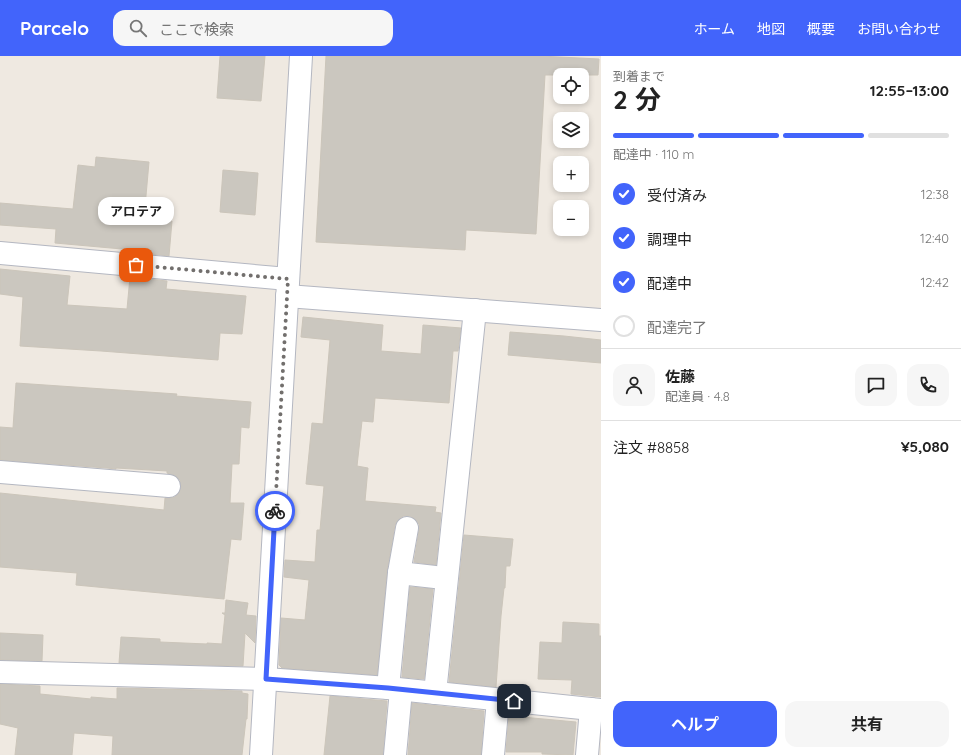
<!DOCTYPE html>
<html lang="ja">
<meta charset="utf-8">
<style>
body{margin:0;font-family:Quicksand,"Noto Sans JP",sans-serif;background:#f6f6f6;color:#222;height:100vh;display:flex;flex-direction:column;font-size:15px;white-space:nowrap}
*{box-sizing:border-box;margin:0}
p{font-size:13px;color:#767676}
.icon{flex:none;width:22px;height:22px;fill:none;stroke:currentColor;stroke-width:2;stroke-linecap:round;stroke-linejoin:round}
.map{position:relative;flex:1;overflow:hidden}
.sheet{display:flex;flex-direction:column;background:#fff;width:360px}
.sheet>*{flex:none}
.controls{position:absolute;left:553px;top:12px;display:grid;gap:8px}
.controls a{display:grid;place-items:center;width:36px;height:36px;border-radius:8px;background:#fff;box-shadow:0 2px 6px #0003;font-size:20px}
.pin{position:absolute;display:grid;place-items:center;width:34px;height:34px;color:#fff;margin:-17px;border-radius:8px;box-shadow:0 2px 6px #0006}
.courier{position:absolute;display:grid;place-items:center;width:40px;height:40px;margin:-20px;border:3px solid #4264fb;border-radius:50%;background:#fff;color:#222;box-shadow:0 1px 5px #0007}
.bubble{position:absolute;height:28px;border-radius:12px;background:#fff;box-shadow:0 2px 6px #0003;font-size:13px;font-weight:700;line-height:28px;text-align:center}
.head em{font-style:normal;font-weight:700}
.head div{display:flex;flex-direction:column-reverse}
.head{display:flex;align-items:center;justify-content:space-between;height:68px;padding:0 12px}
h1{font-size:26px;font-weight:700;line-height:30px}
.bar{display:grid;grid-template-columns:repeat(4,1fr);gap:6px 4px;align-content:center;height:48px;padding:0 12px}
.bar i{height:5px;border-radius:3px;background:#e0e0e0}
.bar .active{background:#4264fb}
.bar p{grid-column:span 4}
.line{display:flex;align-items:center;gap:10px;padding:0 12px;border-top:1px solid #e0e0e0}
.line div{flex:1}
.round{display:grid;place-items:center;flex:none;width:42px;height:42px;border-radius:12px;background:#f6f6f6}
ol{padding:0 12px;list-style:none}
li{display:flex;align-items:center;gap:12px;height:44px}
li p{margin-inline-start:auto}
li .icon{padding:4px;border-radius:50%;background:#4264fb;color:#fff;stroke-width:4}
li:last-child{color:#767676}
li i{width:22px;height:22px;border:2px solid #e0e0e0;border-radius:50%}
.cta{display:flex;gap:8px;margin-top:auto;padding:8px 12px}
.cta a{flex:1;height:46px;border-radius:12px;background:#4264fb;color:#fff;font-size:16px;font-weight:700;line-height:46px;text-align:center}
.cta a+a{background:#f6f6f6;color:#222}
header{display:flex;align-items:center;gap:24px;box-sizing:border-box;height:56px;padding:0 20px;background:#4264fb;color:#fff}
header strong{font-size:19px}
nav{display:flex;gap:22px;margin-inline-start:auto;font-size:14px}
.search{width:280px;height:36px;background:#f6f6f6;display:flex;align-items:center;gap:10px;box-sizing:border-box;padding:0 14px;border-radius:12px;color:#767676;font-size:15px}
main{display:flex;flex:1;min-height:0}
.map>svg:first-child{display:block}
.building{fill:#cbc7bf;stroke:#cbc5ba}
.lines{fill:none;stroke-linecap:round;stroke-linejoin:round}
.minor-casing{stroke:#b4b7c1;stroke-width:24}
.minor{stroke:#fff;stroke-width:22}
.done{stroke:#726f6d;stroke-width:4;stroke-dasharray:0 7.2}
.route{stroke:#4264fb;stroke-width:5}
</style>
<header>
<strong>Parcelo</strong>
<div class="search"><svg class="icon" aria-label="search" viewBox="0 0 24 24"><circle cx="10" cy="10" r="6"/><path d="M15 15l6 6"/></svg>ここで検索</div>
<nav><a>ホーム</a><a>地図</a><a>概要</a><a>お問い合わせ</a></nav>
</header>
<main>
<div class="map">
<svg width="601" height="699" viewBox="0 0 601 699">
<rect width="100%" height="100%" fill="#efe9e1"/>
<g class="building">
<polygon points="220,0 265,0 261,45 217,42"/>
<polygon points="326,0 540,0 599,3 598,19 545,19 536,178 466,174 465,194 316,186"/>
<polygon points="96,101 149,106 144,162 172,165 169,200 133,196 133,194 55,187 56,173 0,169 0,147 73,153 78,109 95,111"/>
<polygon points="223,114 258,117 255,159 220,156"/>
<polygon points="0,213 70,220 67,249 127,253 130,221 167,225 166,233 246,240 242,278 220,277 218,304 101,295 20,290 23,241 0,238"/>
<polygon points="303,261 383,269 381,295 421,298 423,269 461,272 458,295 453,295 449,347 375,342 373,366 362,365 357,410 368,412 365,445 436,451 435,456 441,457 436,509 414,506 419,474 419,468 415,463 410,460 403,460 398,464 395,469 387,516 377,619 282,612 279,609 281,562 305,564 309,524 284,521 285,504 315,506 317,474 320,474 324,430 306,428 312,367 323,368 330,284 301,281"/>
<polygon points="510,276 564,280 601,284 601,307 508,299"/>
<polygon points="16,327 177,338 176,340 251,346 249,372 241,371 239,408 232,408 230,447 244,447 241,484 231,483 224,543 76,529 77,517 0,511 0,437 164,454 165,442 175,441 179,437 181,431 180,424 176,420 167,417 167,415 116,412 116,413 107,412 0,404 0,371 13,372"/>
<polygon points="464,479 513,483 510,510 506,510 505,532 504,532 501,560 496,631 449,626"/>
<polygon points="410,531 433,533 424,623 402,621"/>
<polygon points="226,544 248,547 246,559 256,560 255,587 245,577 243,610 119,607 121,581 160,583 160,586 207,588 207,587 222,588 225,559 222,557 225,557"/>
<polygon points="563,566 599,568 599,580 601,580 601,641 571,638 572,624 538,623 540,586 562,587"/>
<polygon points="0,577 43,579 42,605 0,604"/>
<polygon points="0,628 40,630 40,638 91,643 91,641 117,643 117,632 242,635 242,637 248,638 247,663 246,663 242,699 112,699 113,680 74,677 72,699 15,699 18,672 0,668"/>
<polygon points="330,640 387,645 383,699 324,699"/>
<polygon points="412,647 484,655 481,699 408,699"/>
<polygon points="509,657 511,657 511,660 576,666 573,699 542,698 542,696 506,696"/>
</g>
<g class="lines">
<g class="minor-casing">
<g id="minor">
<polyline points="0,197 288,223"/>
<polyline points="287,240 601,264"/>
<polyline points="0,416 169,430"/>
<polyline points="399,517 407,472"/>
<polyline points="0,616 266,623 388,632 601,654"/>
<polyline points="388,632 399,517 435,521"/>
<polyline points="435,637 475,254"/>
<polyline points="261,699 301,0"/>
<polyline points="395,699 401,634"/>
<polyline points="493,699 498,644"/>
<polyline points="587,699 591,653"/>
</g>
</g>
<use href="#minor" class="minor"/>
</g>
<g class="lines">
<polyline class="done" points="136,209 288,223 275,455"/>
<polyline class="route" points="275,455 266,623 388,632 514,645"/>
</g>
</svg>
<div class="controls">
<a><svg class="icon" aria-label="locate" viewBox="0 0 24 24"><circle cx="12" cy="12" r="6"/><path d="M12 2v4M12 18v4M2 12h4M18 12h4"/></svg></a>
<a><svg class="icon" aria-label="layers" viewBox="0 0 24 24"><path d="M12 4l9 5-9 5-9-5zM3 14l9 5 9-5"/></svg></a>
<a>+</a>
<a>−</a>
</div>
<div class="pin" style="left:136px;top:209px;background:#ea580c"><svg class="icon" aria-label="bag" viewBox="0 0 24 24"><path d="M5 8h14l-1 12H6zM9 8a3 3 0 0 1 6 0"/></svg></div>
<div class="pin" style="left:514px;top:645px;background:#1f2937"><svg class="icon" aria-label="home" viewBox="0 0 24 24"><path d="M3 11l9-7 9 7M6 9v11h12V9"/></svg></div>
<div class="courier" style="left:275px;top:455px"><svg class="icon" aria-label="bike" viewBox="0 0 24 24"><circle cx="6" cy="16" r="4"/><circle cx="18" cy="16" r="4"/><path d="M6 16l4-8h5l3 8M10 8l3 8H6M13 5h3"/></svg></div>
<div class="bubble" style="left:98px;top:141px;width:76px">アロテア</div>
</div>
<section class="sheet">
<div class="head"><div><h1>2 分</h1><p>到着まで</p></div><em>12:55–13:00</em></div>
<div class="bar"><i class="active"></i><i class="active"></i><i class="active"></i><i></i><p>配達中 · 110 m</p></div>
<ol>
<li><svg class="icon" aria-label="check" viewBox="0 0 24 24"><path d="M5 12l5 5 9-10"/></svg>受付済み<p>12:38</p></li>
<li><svg class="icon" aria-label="check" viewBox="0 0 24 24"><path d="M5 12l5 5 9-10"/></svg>調理中<p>12:40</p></li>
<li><svg class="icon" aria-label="check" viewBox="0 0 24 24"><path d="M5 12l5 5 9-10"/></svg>配達中<p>12:42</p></li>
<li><i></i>配達完了</li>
</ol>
<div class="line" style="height:72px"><a class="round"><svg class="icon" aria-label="person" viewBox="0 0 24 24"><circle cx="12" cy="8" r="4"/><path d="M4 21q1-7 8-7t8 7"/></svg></a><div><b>佐藤</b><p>配達員 · 4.8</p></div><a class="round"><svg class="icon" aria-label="chat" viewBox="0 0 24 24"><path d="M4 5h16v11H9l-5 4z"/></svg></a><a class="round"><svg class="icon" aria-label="phone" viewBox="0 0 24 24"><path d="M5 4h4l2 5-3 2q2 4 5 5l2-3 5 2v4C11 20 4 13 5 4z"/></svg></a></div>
<div class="line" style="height:52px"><div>注文 #8858</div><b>¥5,080</b></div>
<div class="cta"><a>ヘルプ</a><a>共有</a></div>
</section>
</main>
